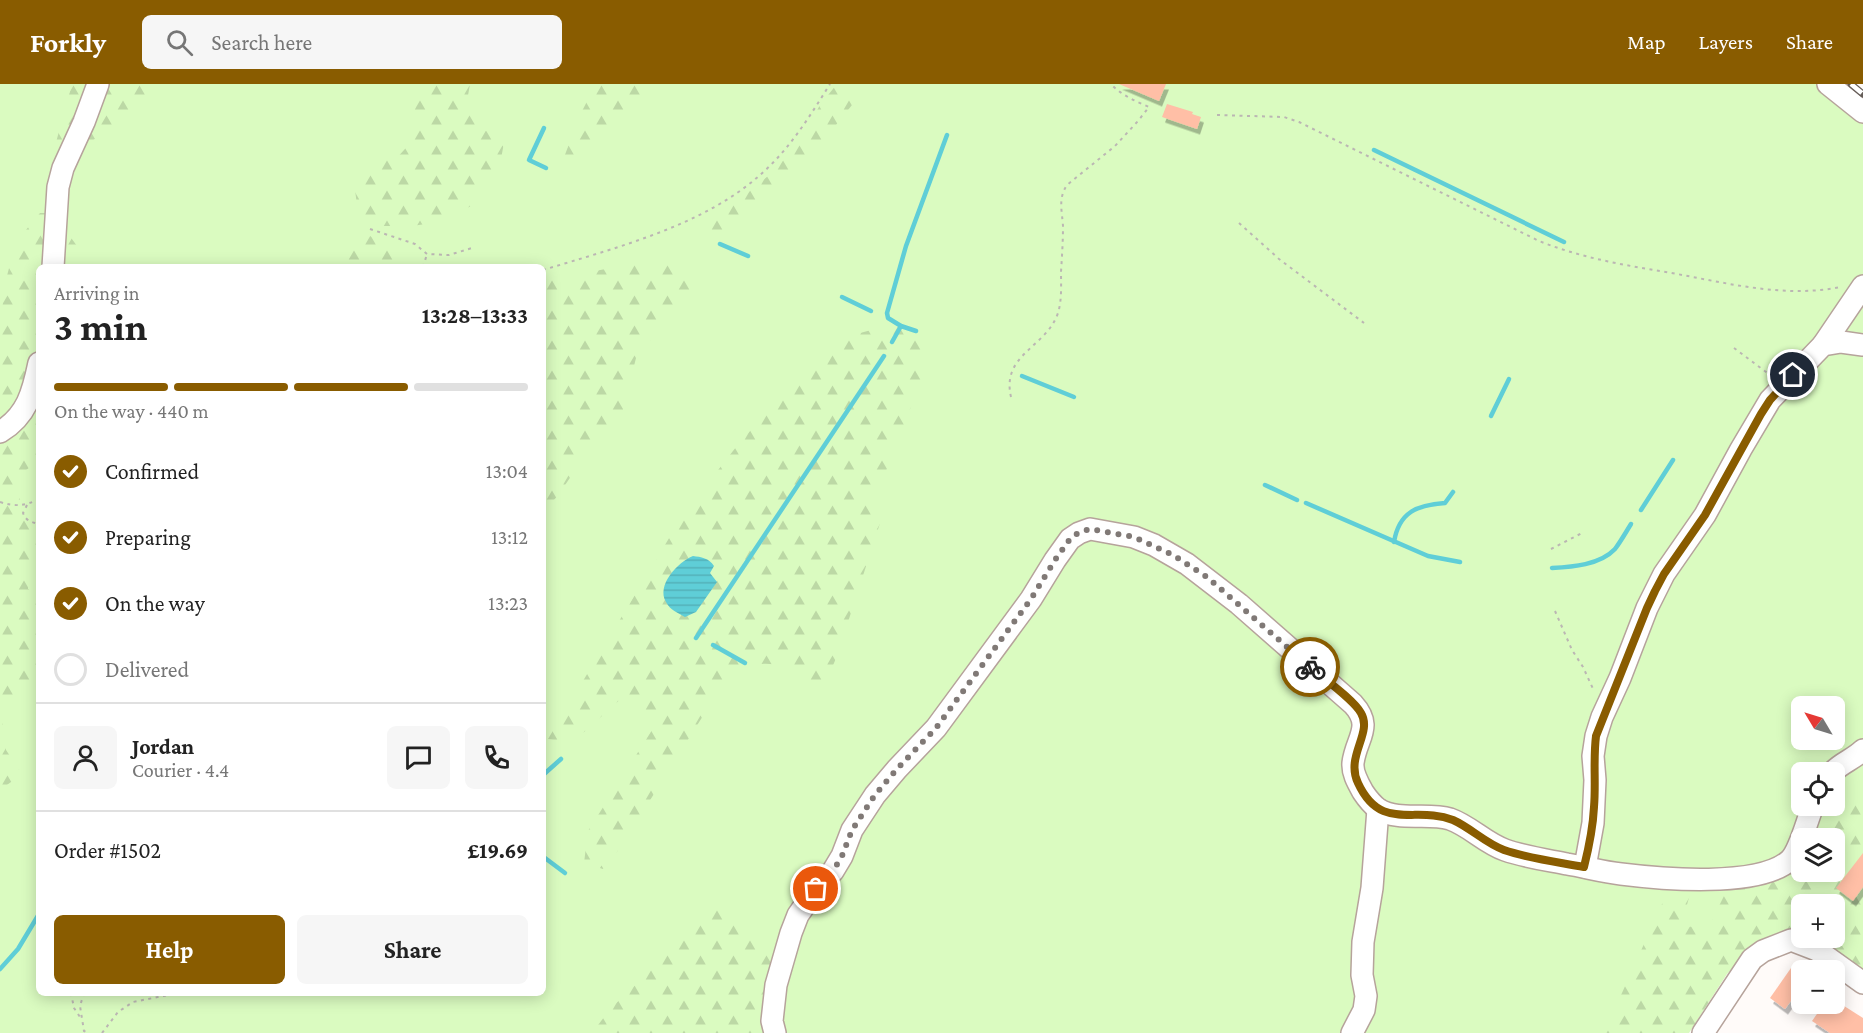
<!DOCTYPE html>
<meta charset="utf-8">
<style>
body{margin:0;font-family:"Crimson Pro",serif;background:#f6f6f6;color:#222;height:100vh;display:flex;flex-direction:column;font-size:22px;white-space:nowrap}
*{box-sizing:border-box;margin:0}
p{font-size:20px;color:#767676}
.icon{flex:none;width:33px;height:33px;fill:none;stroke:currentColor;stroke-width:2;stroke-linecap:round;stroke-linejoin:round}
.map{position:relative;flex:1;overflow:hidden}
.drawer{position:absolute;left:36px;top:180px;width:510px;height:732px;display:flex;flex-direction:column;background:#fff;border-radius:9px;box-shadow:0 3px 15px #0003}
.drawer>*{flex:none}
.needle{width:39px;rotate:308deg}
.buttons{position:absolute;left:1791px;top:612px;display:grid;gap:12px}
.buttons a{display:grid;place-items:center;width:54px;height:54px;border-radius:9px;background:#fff;box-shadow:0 3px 15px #0003;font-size:30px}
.pin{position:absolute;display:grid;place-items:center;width:51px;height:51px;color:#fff;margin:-26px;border:3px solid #fff;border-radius:50%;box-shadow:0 2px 6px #0007}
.courier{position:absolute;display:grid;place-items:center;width:60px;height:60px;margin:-30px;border:4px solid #895c00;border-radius:50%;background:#fff;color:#222;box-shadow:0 2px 8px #0007}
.head em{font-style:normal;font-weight:700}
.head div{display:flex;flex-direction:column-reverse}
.head{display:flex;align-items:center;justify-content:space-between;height:102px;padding:0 18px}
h1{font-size:39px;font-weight:700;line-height:45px}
.bar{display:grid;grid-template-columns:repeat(4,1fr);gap:9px 6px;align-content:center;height:72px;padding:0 18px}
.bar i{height:8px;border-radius:4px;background:#e0e0e0}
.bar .selected{background:#895c00}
.bar p{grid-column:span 4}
.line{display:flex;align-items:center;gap:15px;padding:0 18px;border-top:2px solid #e0e0e0}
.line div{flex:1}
.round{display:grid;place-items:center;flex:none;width:63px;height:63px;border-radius:9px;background:#f6f6f6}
ol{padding:0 18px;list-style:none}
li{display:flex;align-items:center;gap:18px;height:66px}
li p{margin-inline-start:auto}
li .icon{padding:6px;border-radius:50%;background:#895c00;color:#fff;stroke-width:4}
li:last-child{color:#767676}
li i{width:33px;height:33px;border:3px solid #e0e0e0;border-radius:50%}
.action{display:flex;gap:12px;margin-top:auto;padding:12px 18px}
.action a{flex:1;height:69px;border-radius:9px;background:#895c00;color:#fff;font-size:24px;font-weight:700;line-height:69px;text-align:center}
.action a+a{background:#f6f6f6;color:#222}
header{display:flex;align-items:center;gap:36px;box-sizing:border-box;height:84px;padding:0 30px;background:#895c00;color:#fff}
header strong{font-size:28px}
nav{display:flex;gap:33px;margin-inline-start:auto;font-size:21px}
.search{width:420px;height:54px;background:#f6f6f6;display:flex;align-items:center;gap:15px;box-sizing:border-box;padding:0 21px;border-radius:9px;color:#767676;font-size:22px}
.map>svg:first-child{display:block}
.green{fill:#dafbc0;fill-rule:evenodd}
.forest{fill:url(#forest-firs)}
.water{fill:url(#water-rules)}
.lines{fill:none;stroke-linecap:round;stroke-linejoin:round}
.stream{stroke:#5fced7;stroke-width:4.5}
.building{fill:#ffbfa6;filter:url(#shadow)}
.minor-casing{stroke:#b6a39b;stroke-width:24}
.path{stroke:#bbb6b3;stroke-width:2;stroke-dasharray:3 4.5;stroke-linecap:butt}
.minor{stroke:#fff;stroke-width:21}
.rail-casing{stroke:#645d59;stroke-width:7}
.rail{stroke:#fff;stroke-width:4.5;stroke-dasharray:14;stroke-linecap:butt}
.done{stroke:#807976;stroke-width:6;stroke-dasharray:0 10.8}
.route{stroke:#895c00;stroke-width:8}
</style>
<header>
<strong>Forkly</strong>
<div class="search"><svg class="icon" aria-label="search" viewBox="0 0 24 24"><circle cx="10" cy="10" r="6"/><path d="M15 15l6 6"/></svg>Search here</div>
<nav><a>Map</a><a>Layers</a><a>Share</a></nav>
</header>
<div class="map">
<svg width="1863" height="949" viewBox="0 0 1863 949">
<defs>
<pattern id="forest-firs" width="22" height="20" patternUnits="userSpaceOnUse" patternTransform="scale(1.5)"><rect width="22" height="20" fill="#dafbc0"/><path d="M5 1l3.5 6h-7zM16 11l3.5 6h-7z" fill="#bcd8a5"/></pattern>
<pattern id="water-rules" width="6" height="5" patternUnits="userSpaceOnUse" patternTransform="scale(1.5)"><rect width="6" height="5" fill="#5fced7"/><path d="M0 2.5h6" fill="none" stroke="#53b1b9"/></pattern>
<filter id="shadow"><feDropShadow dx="3" dy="5.5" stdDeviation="0" flood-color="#0004"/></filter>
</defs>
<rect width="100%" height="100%" fill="#fffbf9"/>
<path class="green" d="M0 0H1832L1863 24V885L1834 854V820H1802L1796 845 1744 864 1681 949H0ZM39 183H543V909H39ZM1802 622H1834V656H1802ZM1802 688H1834V722H1802ZM1802 754H1834V788H1802Z"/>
<g class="forest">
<path d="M72 0H158C136 28 92 57 62 78L52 73Z"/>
<polygon points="422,0 470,0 466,23 480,45 505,53 499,86 471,122 439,138 412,142 384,142 358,128 355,106 371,71 395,76 413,56 415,25"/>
<polygon points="596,0 654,0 629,23 612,53 586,71 563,76 580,31"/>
<polygon points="837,0 857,4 852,21 812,71 777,104 714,154 703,140 733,121 768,92 797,62 820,21"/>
<polygon points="40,129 53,129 77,162 77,183 39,183 39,377 26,386 17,410 39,450 39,474 28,485 28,505 39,508 39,608 37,605 12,612 2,633 6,666 22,690 0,706 0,251 4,203 16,158"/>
<polygon points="364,149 386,160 399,170 395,183 331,183 348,152"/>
<polygon points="677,176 699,194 693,217 661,244 636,274 619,342 584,373 559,410 543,429 543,197 642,178"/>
<path d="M904 237 925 262 922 294 874 418 880 439 837 572 825 600 808 608C801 601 793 589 784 584 760 573 741 585 723 600L620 764 603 785 584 779 588 747 654 643 624 612 572 659 548 655 683 431 740 358 800 292 842 254Z"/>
<polygon points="1836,700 1863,711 1863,887 1813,854 1834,854 1834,820 1802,820 1801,849 1790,845 1758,859 1727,890 1689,949 1604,949 1666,811 1690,810 1681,842 1708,844 1727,806 1769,796 1801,765 1802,788 1834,788 1834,754 1807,754 1825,722 1834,722 1835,703"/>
<polygon points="721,820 783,872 754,949 592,949 611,924"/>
</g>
<path class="water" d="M693 472C701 473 709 474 714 482L710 489 717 498 696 528 685 533C678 529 670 526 666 518 656 501 678 478 693 472Z"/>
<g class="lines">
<g class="stream">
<polyline points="544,44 529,76 546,84"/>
<polyline points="1374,66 1564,158"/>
<polyline points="720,160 748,172"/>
<polyline points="842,213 871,227"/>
<polyline points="916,247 901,242 888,234 887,229 906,162 947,51"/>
<polyline points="892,258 901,242"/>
<polyline points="1022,292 1074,313"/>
<polyline points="1491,332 1509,295"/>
<polyline points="1265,401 1297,416"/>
<polyline points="1306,419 1428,472 1460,478"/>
<polyline points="1641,426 1673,376"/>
<path d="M1394 458C1399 428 1417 421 1445 419L1453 408"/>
<path d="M1552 484C1572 483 1600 481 1615 465 1621 457 1626 448 1631 440"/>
<polyline points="696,554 884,272"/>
<polyline points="713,561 745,579"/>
<polyline points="543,691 561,675"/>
<polyline points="545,774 565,789"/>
<polyline points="0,885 18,865 39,830"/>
</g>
</g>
<g class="building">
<polygon points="1119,0 1166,0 1159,17"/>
<polygon points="1167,20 1193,28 1192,30 1201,33 1197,45 1162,33"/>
<polygon points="1863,769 1863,803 1853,817 1836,804"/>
<polygon points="1791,884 1802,891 1802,902 1785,925 1770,914"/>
<polygon points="1824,920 1841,920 1863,934 1863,949 1830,949 1812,937"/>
</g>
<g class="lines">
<g class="minor-casing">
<g id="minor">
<polyline points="1828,0 1863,28"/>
<polyline points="53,183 58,103 63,84 84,38 98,0"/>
<polyline points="1823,261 1863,202"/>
<path d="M0 348C27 332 33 308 39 279"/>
<path d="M1833 688C1841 679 1854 675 1863 666"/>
<polyline points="1585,783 1593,739 1595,696 1593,672 1596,652 1602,633 1620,594 1647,524 1664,490 1705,431 1741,365 1770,316 1823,261 1841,258 1863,261"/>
<path d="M775 949 772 937 776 901 791 849 798 831 816 805 833 787 842 772 852 746 875 711 897 685 936 644 1031 515 1055 476 1070 455 1079 449 1090 445 1134 453 1154 461 1187 480 1239 520 1353 620C1374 643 1356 654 1353 679 1352 689 1358 699 1363 708 1367 714 1373 721 1378 725 1399 738 1427 728 1450 735 1470 742 1485 759 1505 766 1525 773 1547 776 1567 780 1585 783 1603 788 1621 790 1661 795 1759 804 1790 776 1800 766 1807 736 1813 722"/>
<polyline points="1352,949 1364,926 1366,912 1362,891 1363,858 1372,804 1378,725"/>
<polyline points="1703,949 1752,875 1763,867 1791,856 1817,866 1863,899"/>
</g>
</g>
<g class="path">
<path d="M1217 31 1284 33 1299 38 1539 157C1584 175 1630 182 1677 190 1731 200 1786 214 1841 203"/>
<polyline points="1239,139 1279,175 1364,239"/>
<polyline points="370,145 415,160 427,170 449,171 472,164"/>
<polyline points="423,183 427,170"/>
<path d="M543 186C615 164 703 142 760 91 789 66 810 32 830 0"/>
<polyline points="1734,264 1770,291"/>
<path d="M1011 313C1001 270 1046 264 1058 229 1062 216 1061 201 1061 188 1062 172 1063 157 1063 142 1062 127 1058 114 1067 101L1115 62 1138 37 1149 23C1135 17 1121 11 1111 0"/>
<path d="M0 418C15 423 25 422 39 415"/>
<path d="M27 421 23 429C26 437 31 438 39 440"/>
<polyline points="1551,465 1584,448"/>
<polyline points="1555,527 1572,566 1583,583 1594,607"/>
<polyline points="71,909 74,924 80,933"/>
<polyline points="84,909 80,922 84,947 88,949"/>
<polyline points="102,949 118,928 133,918 178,909"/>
</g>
<use href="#minor" class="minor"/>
<g class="rail-casing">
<polyline id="rail" points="1851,0 1863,10"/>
</g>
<use href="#rail" class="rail"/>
</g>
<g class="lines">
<polyline class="done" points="816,805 833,787 842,772 852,746 875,711 897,685 936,644 1031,515 1055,476 1070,455 1078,449 1090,445 1134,453 1173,471 1207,493 1310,583"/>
<path class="route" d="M1310 583C1324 595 1353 615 1361 629 1373 649 1345 672 1358 699 1381 749 1416 721 1453 736 1471 744 1485 759 1504 766 1530 775 1558 778 1584 783 1589 763 1593 743 1594 723 1596 699 1593 676 1596 652L1647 524 1655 507 1664 490 1705 431 1761 330 1770 316 1793 291"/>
</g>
</svg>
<div class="buttons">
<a><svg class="needle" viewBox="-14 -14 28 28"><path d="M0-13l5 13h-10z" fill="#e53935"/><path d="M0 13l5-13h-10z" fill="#767676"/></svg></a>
<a><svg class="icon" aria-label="locate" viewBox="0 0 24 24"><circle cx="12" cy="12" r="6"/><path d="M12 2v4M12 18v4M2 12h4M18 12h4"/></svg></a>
<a><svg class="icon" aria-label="layers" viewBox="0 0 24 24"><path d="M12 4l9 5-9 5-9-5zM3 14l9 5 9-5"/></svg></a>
<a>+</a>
<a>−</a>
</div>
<div class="pin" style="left:816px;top:805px;background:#ea580c"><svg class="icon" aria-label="bag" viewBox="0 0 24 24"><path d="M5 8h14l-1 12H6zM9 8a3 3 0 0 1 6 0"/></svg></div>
<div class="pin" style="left:1793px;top:291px;background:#1f2937"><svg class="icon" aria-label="home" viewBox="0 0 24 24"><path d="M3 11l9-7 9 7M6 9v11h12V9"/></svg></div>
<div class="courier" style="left:1310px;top:583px"><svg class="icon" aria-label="bike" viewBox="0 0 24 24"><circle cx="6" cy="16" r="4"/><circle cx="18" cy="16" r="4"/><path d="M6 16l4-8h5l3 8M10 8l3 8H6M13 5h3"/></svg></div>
<section class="drawer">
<div class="head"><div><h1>3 min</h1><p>Arriving in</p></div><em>13:28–13:33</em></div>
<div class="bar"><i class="selected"></i><i class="selected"></i><i class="selected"></i><i></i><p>On the way · 440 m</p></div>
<ol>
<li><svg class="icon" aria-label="check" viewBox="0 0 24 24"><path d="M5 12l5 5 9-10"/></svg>Confirmed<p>13:04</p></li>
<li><svg class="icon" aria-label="check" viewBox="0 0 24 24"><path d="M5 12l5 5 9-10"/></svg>Preparing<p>13:12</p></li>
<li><svg class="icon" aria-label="check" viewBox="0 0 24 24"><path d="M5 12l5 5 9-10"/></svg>On the way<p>13:23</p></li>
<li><i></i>Delivered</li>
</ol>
<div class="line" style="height:108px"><a class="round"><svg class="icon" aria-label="person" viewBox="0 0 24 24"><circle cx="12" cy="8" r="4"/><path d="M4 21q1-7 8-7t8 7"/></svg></a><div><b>Jordan</b><p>Courier · 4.4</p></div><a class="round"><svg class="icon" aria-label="chat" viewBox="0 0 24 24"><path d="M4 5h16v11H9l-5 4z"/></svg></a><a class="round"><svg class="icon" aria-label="phone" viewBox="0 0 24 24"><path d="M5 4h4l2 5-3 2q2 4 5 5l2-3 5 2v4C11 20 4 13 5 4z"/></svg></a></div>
<div class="line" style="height:78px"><div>Order #1502</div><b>£19.69</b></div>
<div class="action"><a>Help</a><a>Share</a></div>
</section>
</div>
